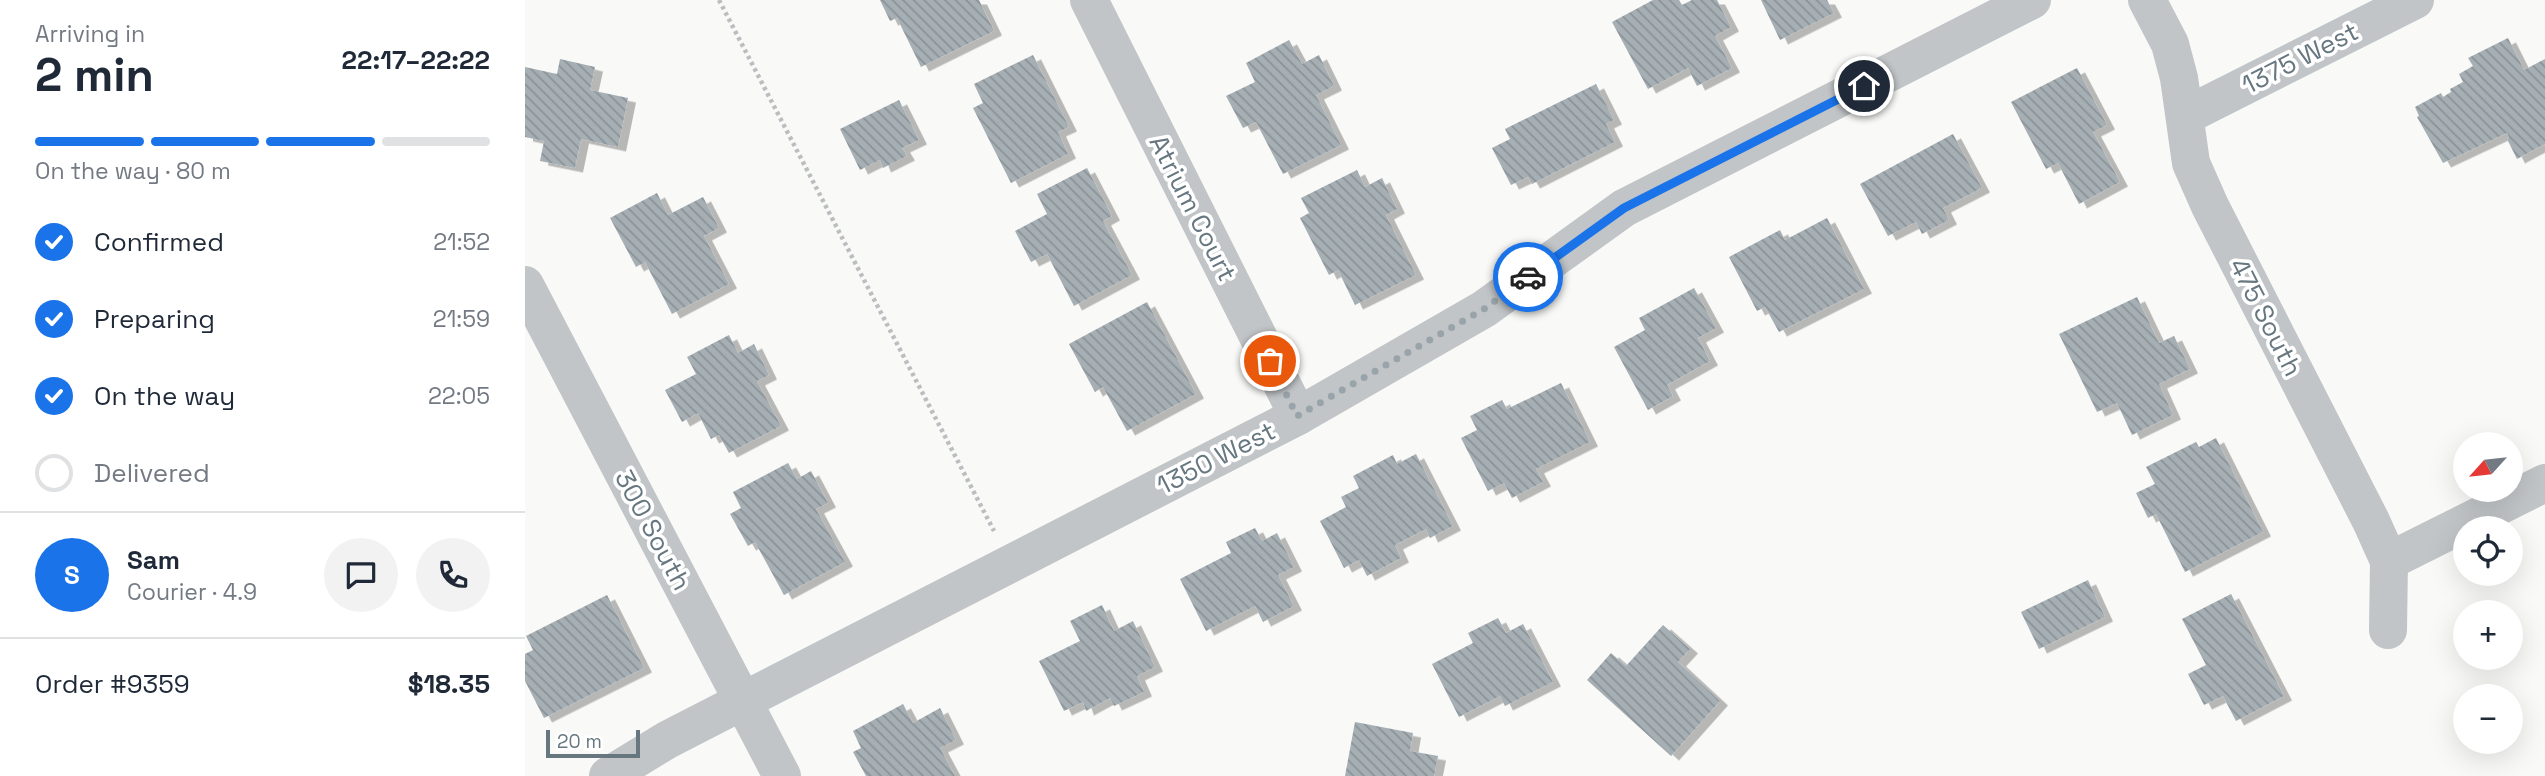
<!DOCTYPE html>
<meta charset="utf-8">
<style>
body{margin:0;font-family:"Space Grotesk",sans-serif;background:#f2f2f3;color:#1f2937;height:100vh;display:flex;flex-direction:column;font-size:26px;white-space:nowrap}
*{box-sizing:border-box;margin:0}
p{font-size:23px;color:#747a83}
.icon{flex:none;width:38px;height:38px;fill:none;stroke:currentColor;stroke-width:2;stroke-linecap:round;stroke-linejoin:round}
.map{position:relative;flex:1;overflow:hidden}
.drawer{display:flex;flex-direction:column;background:#fff;width:525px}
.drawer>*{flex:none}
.needle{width:46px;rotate:243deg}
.fabs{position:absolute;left:1928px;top:432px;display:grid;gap:14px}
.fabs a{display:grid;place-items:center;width:70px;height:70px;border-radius:50%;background:#fff;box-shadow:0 7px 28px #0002;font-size:35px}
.scale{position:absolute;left:21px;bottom:18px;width:94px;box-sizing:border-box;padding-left:7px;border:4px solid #667780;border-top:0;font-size:19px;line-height:24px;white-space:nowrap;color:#667780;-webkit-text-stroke:5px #fff;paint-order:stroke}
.pin{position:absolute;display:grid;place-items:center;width:60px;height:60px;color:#fff;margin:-30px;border:4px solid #fff;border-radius:50%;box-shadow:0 2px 7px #0007}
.courier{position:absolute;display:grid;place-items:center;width:70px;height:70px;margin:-35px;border:5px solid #1a73e8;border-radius:50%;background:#fff;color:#222;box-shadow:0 2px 9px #0007}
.summary em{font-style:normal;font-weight:600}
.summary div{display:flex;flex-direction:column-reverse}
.summary{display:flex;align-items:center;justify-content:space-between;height:119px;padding:0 35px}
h1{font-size:46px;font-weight:600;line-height:52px}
.bar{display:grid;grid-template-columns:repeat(4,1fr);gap:10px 7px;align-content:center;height:84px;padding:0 35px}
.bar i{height:9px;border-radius:5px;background:#e0e1e3}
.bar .active{background:#1a73e8}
.bar p{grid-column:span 4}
.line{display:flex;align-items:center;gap:18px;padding:0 35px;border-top:2px solid #e0e1e3}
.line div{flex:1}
.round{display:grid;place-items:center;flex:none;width:74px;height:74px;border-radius:37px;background:#f2f2f3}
ol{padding:0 35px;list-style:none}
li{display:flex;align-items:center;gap:21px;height:77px}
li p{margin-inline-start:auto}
li .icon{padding:7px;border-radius:50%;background:#1a73e8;color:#fff;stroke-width:4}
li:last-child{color:#747a83}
li i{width:38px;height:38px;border:4px solid #e0e1e3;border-radius:50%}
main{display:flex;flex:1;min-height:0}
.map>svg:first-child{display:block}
.building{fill:url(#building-back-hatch);filter:url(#shadow)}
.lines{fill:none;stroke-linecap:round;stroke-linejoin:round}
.path{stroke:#bbbec0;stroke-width:4.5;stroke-dasharray:3.5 3.5;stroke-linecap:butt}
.street{stroke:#c1c5c8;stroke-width:38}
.done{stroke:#99a4aa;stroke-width:7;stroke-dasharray:0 12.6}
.route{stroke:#1a73e8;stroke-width:9}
.labels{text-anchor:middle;stroke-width:7;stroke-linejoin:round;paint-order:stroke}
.street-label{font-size:26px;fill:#667780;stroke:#fff}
</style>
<main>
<section class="drawer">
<div class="summary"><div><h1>2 min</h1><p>Arriving in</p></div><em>22:17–22:22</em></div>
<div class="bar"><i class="active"></i><i class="active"></i><i class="active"></i><i></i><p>On the way · 80 m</p></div>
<ol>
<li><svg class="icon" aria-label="check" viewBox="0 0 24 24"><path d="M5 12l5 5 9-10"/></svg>Confirmed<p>21:52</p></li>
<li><svg class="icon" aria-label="check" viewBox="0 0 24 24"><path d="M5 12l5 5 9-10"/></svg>Preparing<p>21:59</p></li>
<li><svg class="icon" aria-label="check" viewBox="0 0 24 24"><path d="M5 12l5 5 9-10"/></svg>On the way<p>22:05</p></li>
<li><i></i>Delivered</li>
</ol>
<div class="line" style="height:126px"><b class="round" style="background:#1a73e8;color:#fff">S</b><div><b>Sam</b><p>Courier · 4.9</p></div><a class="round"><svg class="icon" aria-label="chat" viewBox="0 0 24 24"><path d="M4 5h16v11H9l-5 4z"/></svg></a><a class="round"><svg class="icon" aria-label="phone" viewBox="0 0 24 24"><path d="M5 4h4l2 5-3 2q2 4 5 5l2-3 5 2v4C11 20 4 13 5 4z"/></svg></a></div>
<div class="line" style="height:91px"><div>Order #9359</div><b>$18.35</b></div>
</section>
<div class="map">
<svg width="2020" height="776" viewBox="0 0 2020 776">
<defs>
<pattern id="building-back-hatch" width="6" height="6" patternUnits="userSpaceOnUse" patternTransform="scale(1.75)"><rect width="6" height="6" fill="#a6afb4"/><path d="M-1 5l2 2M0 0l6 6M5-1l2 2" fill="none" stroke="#8b9398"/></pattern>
<filter id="shadow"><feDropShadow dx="8" dy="4.5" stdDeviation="0" flood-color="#0004"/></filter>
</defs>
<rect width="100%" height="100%" fill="#f9f9f7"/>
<g class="building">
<polygon points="355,0 454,0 469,31 396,67 372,18 365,21"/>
<polygon points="1128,0 1154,0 1157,5 1167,0 1192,0 1206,27 1190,36 1207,68 1172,86 1163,68 1123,89 1087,22"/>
<polygon points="1236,0 1302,0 1309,13 1255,40"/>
<polygon points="1983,38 1999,70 2020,59 2020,144 1992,159 1982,139 1984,138 1982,133 1918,163 1892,117 1894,116 1890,107 1916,93 1918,97 1926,92 1925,89 1938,82 1934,74 1948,66 1943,58"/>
<polygon points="764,40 777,64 794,55 809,86 791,95 816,145 758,174 731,122 718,128 701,96 730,82 721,63"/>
<polygon points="508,55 544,127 533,132 543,154 486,183 448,108 458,103 449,84"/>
<polygon points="35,59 70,67 65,90 103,98 93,147 56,139 50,168 15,161 19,141 0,137 0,67 32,74"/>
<polygon points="1552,68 1582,125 1568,132 1595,182 1554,204 1533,163 1521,169 1486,102"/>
<polygon points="1071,84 1089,120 1081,124 1090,142 1007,184 1003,177 986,185 967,148 985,139 980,129"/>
<polygon points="374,100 394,140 377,148 382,156 358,168 355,160 335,170 315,129"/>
<polygon points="1428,134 1457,188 1418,208 1424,220 1397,234 1391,222 1363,236 1335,184"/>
<polygon points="562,168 587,216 578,221 607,275 549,306 522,254 506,262 490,231 522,214 512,194"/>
<polygon points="832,170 840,187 857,178 872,209 861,215 891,275 830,305 813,270 804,275 775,218 784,213 776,198"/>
<polygon points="132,193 143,215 178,197 194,228 179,236 204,284 147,314 120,262 111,267 85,218"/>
<polygon points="1302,218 1339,289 1254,332 1240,307 1232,311 1204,257 1255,230 1260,240"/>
<polygon points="1169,288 1191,328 1173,338 1185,361 1142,385 1148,396 1123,410 1089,347 1120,330 1114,318"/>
<polygon points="1612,297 1634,343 1649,336 1665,369 1634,384 1648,415 1607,435 1592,403 1572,412 1534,334"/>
<polygon points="622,302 671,394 602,431 578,387 570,392 544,344"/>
<polygon points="204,335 213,353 229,344 244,375 232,381 256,426 204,453 194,435 186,439 173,413 157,422 140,390 171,374 162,357"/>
<polygon points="1036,383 1065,442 1011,469 1018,482 987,498 979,483 963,491 936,438 952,430 945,416 977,400 982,409"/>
<polygon points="1691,438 1738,532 1660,572 1631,514 1623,518 1611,493 1630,484 1621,467 1671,442 1674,447"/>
<polygon points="891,454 928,526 905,538 901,529 870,545 876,558 842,576 834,560 819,568 795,521 821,507 816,497 834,488 828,476 868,455 872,464"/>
<polygon points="263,463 272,479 286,471 303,503 291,509 320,562 259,595 230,542 223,546 205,514 216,508 208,492"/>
<polygon points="730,528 737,541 752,533 769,567 753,575 769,606 738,622 730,606 681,631 655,579 706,553 701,542"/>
<polygon points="1563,580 1580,617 1514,649 1496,612"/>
<polygon points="1706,594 1759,696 1711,721 1698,696 1679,705 1663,674 1681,665 1657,619"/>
<polygon points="82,595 119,668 19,718 0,681 0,654 8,650 1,636"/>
<polygon points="577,605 589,631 608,621 630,667 612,676 619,692 589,706 585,698 561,711 558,702 539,711 514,661 555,641 545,621"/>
<polygon points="973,618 981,633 998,624 1028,682 980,706 975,696 934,717 907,664 948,643 943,633"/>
<polygon points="1138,625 1165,649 1153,662 1195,701 1146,756 1062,680 1086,653 1101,666"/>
<polygon points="378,704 388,723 415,708 431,740 415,748 430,776 341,776 328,752 336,748 328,731"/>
<polygon points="830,722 888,733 885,751 913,756 909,776 820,776"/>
</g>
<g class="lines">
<polyline class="path" points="194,0 469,531"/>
<g class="street">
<polyline points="564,0 773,416"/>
<polyline points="1622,0 1645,44 1654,78 1666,163 1685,206 1846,521 1864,561 1863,630"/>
<polyline points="1660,116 1890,0"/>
<polyline points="0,285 257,776"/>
<polyline points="1864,561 2020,483"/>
<polyline points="83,776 142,740 773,416 959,309 1099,208 1507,0"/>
</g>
</g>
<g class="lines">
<polyline class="done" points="745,361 772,416 959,309 1003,277"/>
<polyline class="route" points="1003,277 1099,208 1339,86"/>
</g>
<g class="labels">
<g class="street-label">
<text transform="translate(1775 58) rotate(-27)" y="9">1375 West</text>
<text transform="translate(668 208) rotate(63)" y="9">Atrium Court</text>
<text transform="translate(1741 317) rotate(63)" y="9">475 South</text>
<text transform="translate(691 458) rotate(-27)" y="9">1350 West</text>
<text transform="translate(128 530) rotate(62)" y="9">300 South</text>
</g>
</g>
</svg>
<div class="fabs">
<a><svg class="needle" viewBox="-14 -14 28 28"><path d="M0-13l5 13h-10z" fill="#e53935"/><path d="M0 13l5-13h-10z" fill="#747a83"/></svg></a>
<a><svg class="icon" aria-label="locate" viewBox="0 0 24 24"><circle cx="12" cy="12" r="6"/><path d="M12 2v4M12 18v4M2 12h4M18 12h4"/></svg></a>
<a>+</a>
<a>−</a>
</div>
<div class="scale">20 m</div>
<div class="pin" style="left:745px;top:361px;background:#ea580c"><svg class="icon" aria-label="bag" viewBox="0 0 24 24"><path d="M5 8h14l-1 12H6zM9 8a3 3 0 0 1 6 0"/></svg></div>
<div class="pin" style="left:1339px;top:86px;background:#1f2937"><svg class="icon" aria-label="home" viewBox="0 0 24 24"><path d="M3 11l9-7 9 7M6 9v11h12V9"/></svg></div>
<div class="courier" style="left:1003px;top:277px"><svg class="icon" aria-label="car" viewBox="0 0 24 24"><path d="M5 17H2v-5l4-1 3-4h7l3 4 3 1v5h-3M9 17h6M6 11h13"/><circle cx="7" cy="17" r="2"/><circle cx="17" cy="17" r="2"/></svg></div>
</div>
</main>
